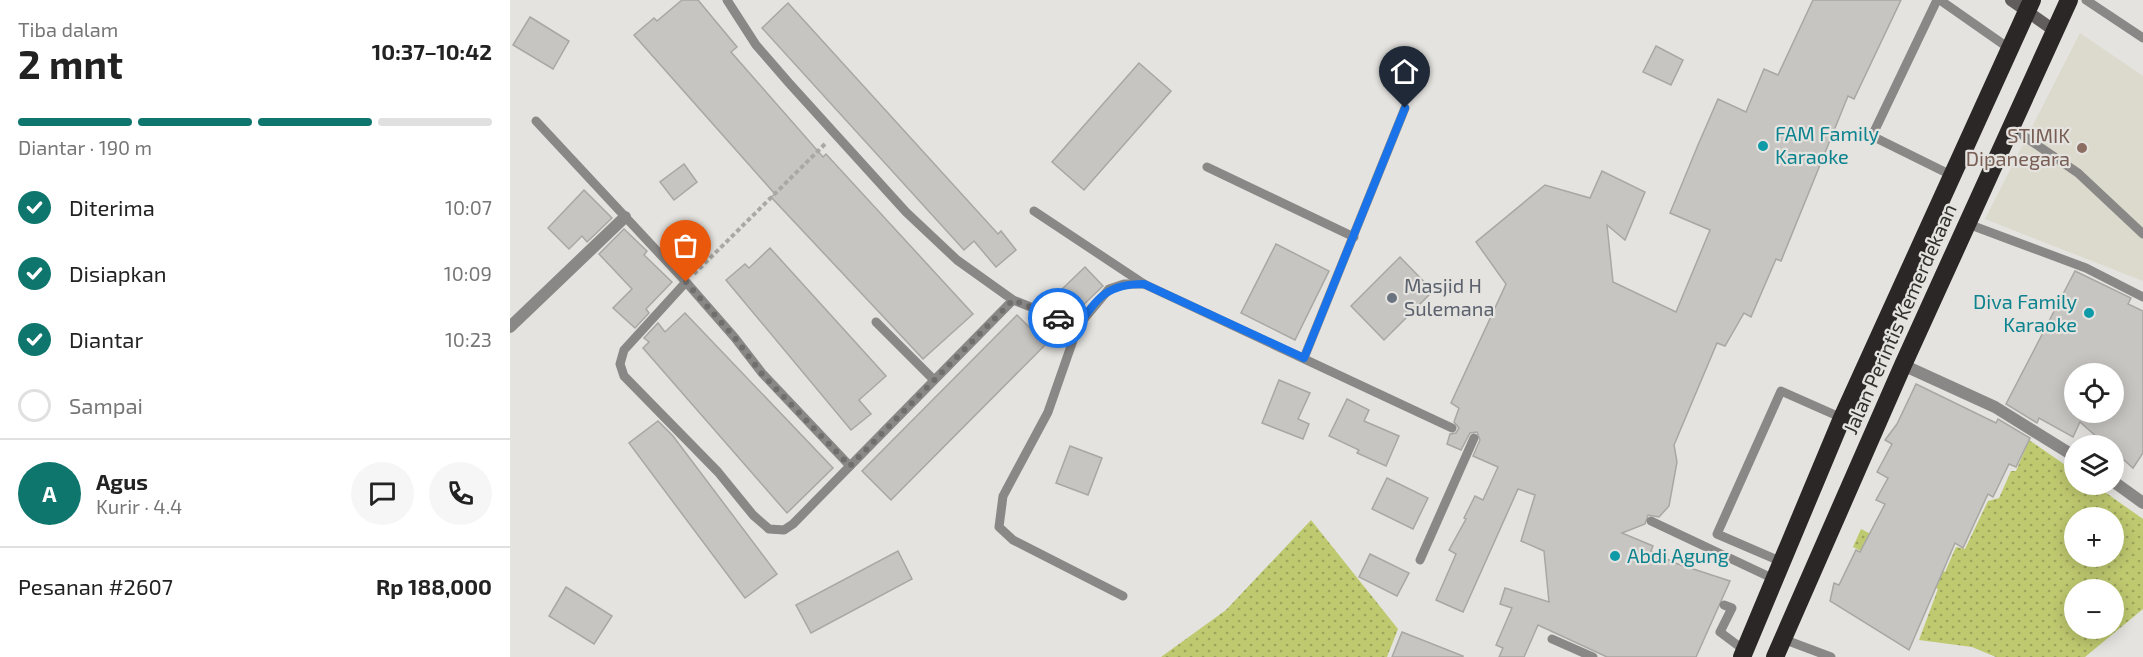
<!DOCTYPE html>
<html lang="id">
<meta charset="utf-8">
<style>
body{margin:0;font-family:"Exo 2",sans-serif;background:#f6f6f6;color:#222;height:100vh;display:flex;flex-direction:column;font-size:22px;white-space:nowrap}
*{box-sizing:border-box;margin:0}
p{font-size:20px;color:#767676}
.icon{flex:none;width:33px;height:33px;fill:none;stroke:currentColor;stroke-width:2;stroke-linecap:round;stroke-linejoin:round}
.map{position:relative;flex:1;overflow:hidden}
.drawer{display:flex;flex-direction:column;background:#fff;width:510px}
.drawer>*{flex:none}
.controls{position:absolute;left:1554px;top:363px;display:grid;gap:12px}
.controls a{display:grid;place-items:center;width:60px;height:60px;border-radius:50%;background:#fff;box-shadow:0 3px 15px #0003;font-size:30px}
.pin{position:absolute;display:grid;place-items:center;width:51px;height:51px;color:#fff;margin:-62px -26px;border-radius:50% 50% 50% 0;rotate:-45deg;box-shadow:0 0 6px #0007}
.pin .icon{rotate:45deg}
.courier{position:absolute;display:grid;place-items:center;width:60px;height:60px;margin:-30px;border:4px solid #1a73e8;border-radius:50%;background:#fff;color:#222;box-shadow:0 2px 8px #0007}
.summary em{font-style:normal;font-weight:700}
.summary div{display:flex;flex-direction:column-reverse}
.summary{display:flex;align-items:center;justify-content:space-between;height:102px;padding:0 18px}
h1{font-size:39px;font-weight:700;line-height:45px}
.bar{display:grid;grid-template-columns:repeat(4,1fr);gap:9px 6px;align-content:center;height:72px;padding:0 18px}
.bar i{height:8px;border-radius:4px;background:#e0e0e0}
.bar .on{background:#0f766e}
.bar p{grid-column:span 4}
.line{display:flex;align-items:center;gap:15px;padding:0 18px;border-top:2px solid #e0e0e0}
.line div{flex:1}
.round{display:grid;place-items:center;flex:none;width:63px;height:63px;border-radius:32px;background:#f6f6f6}
ol{padding:0 18px;list-style:none}
li{display:flex;align-items:center;gap:18px;height:66px}
li p{margin-inline-start:auto}
li .icon{padding:6px;border-radius:50%;background:#0f766e;color:#fff;stroke-width:4}
li:last-child{color:#767676}
li i{width:33px;height:33px;border:3px solid #e0e0e0;border-radius:50%}
main{display:flex;flex:1;min-height:0}
.map>svg:first-child{display:block}
.built{fill:#dcd9cd}
.grass{fill:url(#grass-dots);fill-rule:evenodd}
.building{fill:#c7c5c1;stroke:#a8a7a3;stroke-width:1.5;fill-rule:evenodd}
.lines{fill:none;stroke-linecap:round;stroke-linejoin:round}
.path{stroke:#a8a8a4;stroke-width:4;stroke-dasharray:4.5 3;stroke-linecap:butt}
.lane{stroke:#8a8887;stroke-width:9}
.street{stroke:#8a8887;stroke-width:12}
.secondary{stroke:#605d5c;stroke-width:12}
.highway{stroke:#2b2726;stroke-width:18}
.done{stroke:#706f6d;stroke-width:6;stroke-dasharray:0 10.8}
.route{stroke:#1a73e8;stroke-width:8}
.culture-dot{fill:#0f9aa8;stroke:#e4e3df;stroke-width:2}
.education-dot{fill:#8d6e63;stroke:#e4e3df;stroke-width:2}
.worship-dot{fill:#6b7280;stroke:#e4e3df;stroke-width:2}
.labels{text-anchor:middle;stroke-width:4.5;stroke-linejoin:round;paint-order:stroke}
.culture-label{font-size:20px;fill:#0d838f;stroke:#e4e3df;text-anchor:start}
.education-label{font-size:20px;fill:#785e54;stroke:#e4e3df;text-anchor:end}
.worship-label{font-size:20px;fill:#5b616d;stroke:#e4e3df;text-anchor:start}
.street-label{font-size:20px;fill:#31312f;stroke:#e4e3df}
</style>
<main>
<section class="drawer">
<div class="summary"><div><h1>2 mnt</h1><p>Tiba dalam</p></div><em>10:37–10:42</em></div>
<div class="bar"><i class="on"></i><i class="on"></i><i class="on"></i><i></i><p>Diantar · 190 m</p></div>
<ol>
<li><svg class="icon" aria-label="check" viewBox="0 0 24 24"><path d="M5 12l5 5 9-10"/></svg>Diterima<p>10:07</p></li>
<li><svg class="icon" aria-label="check" viewBox="0 0 24 24"><path d="M5 12l5 5 9-10"/></svg>Disiapkan<p>10:09</p></li>
<li><svg class="icon" aria-label="check" viewBox="0 0 24 24"><path d="M5 12l5 5 9-10"/></svg>Diantar<p>10:23</p></li>
<li><i></i>Sampai</li>
</ol>
<div class="line" style="height:108px"><b class="round" style="background:#0f766e;color:#fff">A</b><div><b>Agus</b><p>Kurir · 4.4</p></div><a class="round"><svg class="icon" aria-label="chat" viewBox="0 0 24 24"><path d="M4 5h16v11H9l-5 4z"/></svg></a><a class="round"><svg class="icon" aria-label="phone" viewBox="0 0 24 24"><path d="M5 4h4l2 5-3 2q2 4 5 5l2-3 5 2v4C11 20 4 13 5 4z"/></svg></a></div>
<div class="line" style="height:78px"><div>Pesanan #2607</div><b>Rp 188,000</b></div>
</section>
<div class="map">
<svg width="1633" height="657" viewBox="0 0 1633 657">
<defs>
<pattern id="grass-dots" width="8" height="8" patternUnits="userSpaceOnUse" patternTransform="scale(1.5)"><rect width="8" height="8" fill="#bfc96f"/><path d="M2 2h.1M6 6h.1" fill="none" stroke="#9ca45c" stroke-width="1.8" stroke-linecap="round"/></pattern>
</defs>
<rect width="100%" height="100%" fill="#e4e3df"/>
<polygon class="built" points="1570,33 1633,76 1633,281 1475,219"/>
<g class="grass">
<path d="M1519 440 1564 471V484L1585 485 1633 519V609L1575 657H1486L1462 647 1409 640 1428 589 1343 547 1351 529 1435 572 1446 547 1455 549 1478 501 1489 498 1501 471H1506ZM1564 518H1604V556H1564ZM1564 590H1604V628H1564Z"/>
<polygon points="801,520 888,629 877,657 651,657 716,610"/>
</g>
<g class="building">
<polygon points="172,0 188,0 227,47 221,52 313,157 316,154 463,314 413,359 261,197 265,194 124,35 144,18 147,21"/>
<polygon points="1303,0 1391,0 1344,99 1338,96 1271,261 1266,259 1241,317 1234,313 1215,346 1207,343 1164,445 1167,462 1159,506 1149,517 1138,515 1135,524 1112,533 1143,546 1141,551 1165,563 1220,581 1186,657 1097,657 1028,625 1014,657 989,657 993,648 986,645 1002,608 990,604 995,588 1039,602 1034,551 1011,541 1025,495 1008,489 953,612 926,600 946,554 939,550 956,519 954,518 965,496 973,500 988,467 963,456 970,440 967,432 960,433 951,450 937,444 940,434 946,433 949,428 944,422 949,408 941,403 996,284 966,242 1035,185 1080,198 1092,171 1135,192 1115,240 1097,225 1103,282 1166,312 1200,230 1160,213 1188,145 1208,99 1236,112 1254,69 1268,75"/>
<polygon points="278,3 488,234 491,231 506,250 486,267 464,241 454,250 252,28"/>
<polygon points="20,17 59,41 43,69 3,45"/>
<polygon points="1146,46 1173,60 1161,85 1133,72"/>
<polygon points="629,63 661,91 574,190 542,162"/>
<polygon points="174,164 187,182 164,200 150,182"/>
<polygon points="74,190 102,218 77,242 72,236 59,249 38,228"/>
<polygon points="114,229 137,251 134,255 162,282 136,309 139,313 125,328 103,308 122,289 89,254"/>
<polygon points="766,244 819,271 785,340 731,313"/>
<polygon points="260,248 376,376 349,400 361,414 341,430 216,280 235,264 239,268"/>
<polygon points="890,257 923,291 874,340 841,306"/>
<polygon points="575,267 593,286 568,310 550,291"/>
<path d="M1565 271 1621 298 1618 304 1633 311V453L1623 468 1604 451V446H1597L1570 422 1563 437 1529 418 1527 423 1496 404ZM1564 374H1604V412H1564Z"/>
<polygon points="175,313 323,468 277,513 133,348 139,342 134,338 148,323 155,332"/>
<polygon points="507,315 536,344 381,500 352,471"/>
<polygon points="769,380 800,393 788,419 799,424 793,439 752,423"/>
<polygon points="1406,384 1486,423 1488,419 1520,438 1506,467 1499,464 1483,497 1478,494 1453,548 1445,543 1399,650 1320,601 1324,583 1329,585 1346,550 1350,552 1375,504 1366,500 1378,478 1367,472 1382,444 1375,440 1387,424"/>
<polygon points="837,399 859,410 854,421 889,436 876,466 847,453 849,450 819,436"/>
<polygon points="148,421 163,436 267,574 235,598 119,443"/>
<polygon points="560,446 592,458 578,495 546,483"/>
<polygon points="877,478 918,498 903,529 862,509"/>
<polygon points="388,551 402,579 301,633 286,605"/>
<polygon points="860,554 899,573 887,596 849,577"/>
<polygon points="56,587 102,616 84,644 39,616"/>
<polygon points="892,632 953,656 953,657 882,657"/>
</g>
<g class="lines">
<polyline class="path" points="184,274 315,144"/>
<g class="lane">
<polyline points="217,0 246,45 279,83 396,212 447,260 503,300 568,326"/>
<polyline points="1427,0 1362,136 1441,175"/>
<polyline points="1430,0 1500,49"/>
<polyline points="1576,0 1633,38"/>
<polyline points="26,121 176,282 225,338 252,373 340,466"/>
<polyline points="1502,128 1568,173 1633,234"/>
<polyline points="697,167 844,237"/>
<polyline points="524,211 634,284 942,428"/>
<polyline points="1458,224 1576,268 1633,297"/>
<polyline points="176,282 114,350 110,364 114,376 208,472 243,515 259,529 274,530 283,524 503,300"/>
<polyline points="366,322 424,380"/>
<polyline points="794,358 895,108"/>
<polyline points="1141,521 1264,579"/>
<polyline points="910,560 964,438"/>
<polyline points="1272,562 1207,534 1271,391 1332,418"/>
<polyline points="613,596 503,540 489,527 493,496 538,412 568,326 599,289 614,284 634,284"/>
<polyline points="1214,605 1222,608 1210,632 1234,650"/>
<polyline points="1042,639 1083,657"/>
<polyline points="1273,639 1321,657"/>
</g>
<g class="street">
<polyline points="0,327 115,217"/>
<polyline points="1393,365 1485,407 1564,456"/>
<polyline points="1604,482 1633,503"/>
</g>
<polyline class="secondary" points="1501,0 1545,31"/>
<g class="highway">
<polyline points="1232,657 1332,418 1522,0"/>
<polyline points="1265,657 1393,365 1559,0"/>
</g>
</g>
<g class="lines">
<polyline class="done" points="176,282 225,338 252,374 340,466 503,300 548,318"/>
<path class="route" d="M548 318 568 326C588 297 597 284 634 284L794 358 895 108"/>
</g>
<g class="culture-dot">
<circle cx="1253" cy="146" r="6"/>
<circle cx="1579" cy="313" r="6"/>
<circle cx="1105" cy="556" r="6"/>
</g>
<circle class="education-dot" cx="1572" cy="148" r="6"/>
<circle class="worship-dot" cx="882" cy="298" r="6"/>
<g class="labels">
<g class="culture-label">
<text x="1265" y="141">FAM Family<tspan x="1265" dy="23">Karaoke</tspan></text>
<text x="1567" y="309" text-anchor="end">Diva Family<tspan x="1567" dy="23">Karaoke</tspan></text>
<text x="1117" y="563">Abdi Agung</text>
</g>
<g class="education-label">
<text x="1560" y="143">STIMIK<tspan x="1560" dy="23">Dipanegara</tspan></text>
</g>
<g class="worship-label">
<text x="894" y="293">Masjid H<tspan x="894" dy="23">Sulemana</tspan></text>
</g>
<g class="street-label">
<text transform="translate(1390 319) rotate(-66)" y="7">Jalan Perintis Kemerdekaan</text>
</g>
</g>
</svg>
<div class="controls">
<a><svg class="icon" aria-label="locate" viewBox="0 0 24 24"><circle cx="12" cy="12" r="6"/><path d="M12 2v4M12 18v4M2 12h4M18 12h4"/></svg></a>
<a><svg class="icon" aria-label="layers" viewBox="0 0 24 24"><path d="M12 4l9 5-9 5-9-5zM3 14l9 5 9-5"/></svg></a>
<a>+</a>
<a>−</a>
</div>
<div class="pin" style="left:176px;top:282px;background:#ea580c"><svg class="icon" aria-label="bag" viewBox="0 0 24 24"><path d="M5 8h14l-1 12H6zM9 8a3 3 0 0 1 6 0"/></svg></div>
<div class="pin" style="left:895px;top:108px;background:#1f2937"><svg class="icon" aria-label="home" viewBox="0 0 24 24"><path d="M3 11l9-7 9 7M6 9v11h12V9"/></svg></div>
<div class="courier" style="left:548px;top:318px"><svg class="icon" aria-label="car" viewBox="0 0 24 24"><path d="M5 17H2v-5l4-1 3-4h7l3 4 3 1v5h-3M9 17h6M6 11h13"/><circle cx="7" cy="17" r="2"/><circle cx="17" cy="17" r="2"/></svg></div>
</div>
</main>
